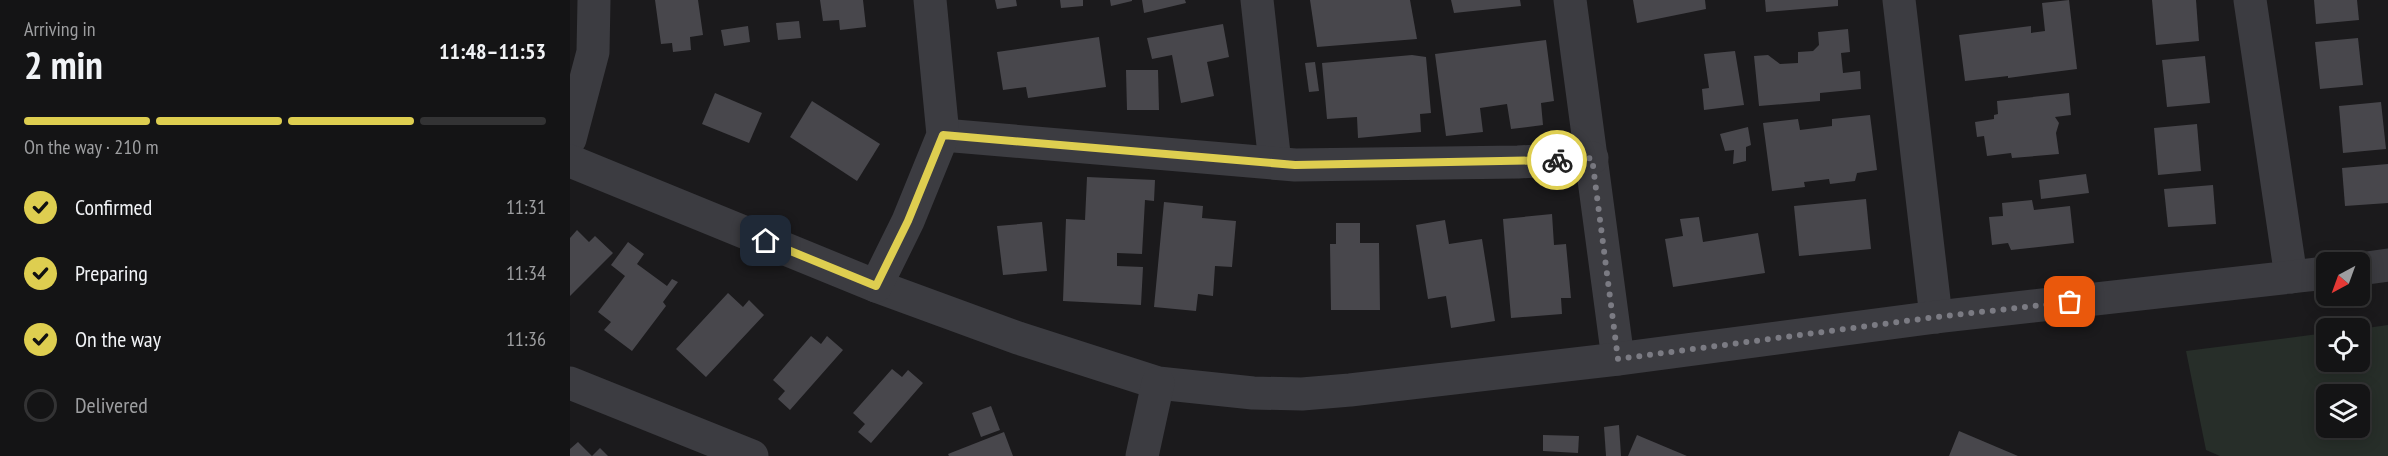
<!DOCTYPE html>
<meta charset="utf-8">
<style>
body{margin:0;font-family:"PT Sans Narrow",sans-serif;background:#1d1d1e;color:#f1f3f6;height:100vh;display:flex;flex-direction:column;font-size:22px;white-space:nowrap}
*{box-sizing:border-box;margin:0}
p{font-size:20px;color:#9d9ea0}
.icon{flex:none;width:33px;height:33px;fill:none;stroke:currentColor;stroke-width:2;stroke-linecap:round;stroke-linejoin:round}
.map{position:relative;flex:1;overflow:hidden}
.details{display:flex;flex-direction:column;background:#141415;width:570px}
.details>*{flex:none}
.needle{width:39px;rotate:221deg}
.controls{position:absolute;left:1746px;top:252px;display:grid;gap:12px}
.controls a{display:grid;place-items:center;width:54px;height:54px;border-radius:9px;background:#141415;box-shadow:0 3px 15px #0003,0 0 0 2px #333334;font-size:30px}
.pin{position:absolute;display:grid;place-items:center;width:51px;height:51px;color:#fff;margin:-26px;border-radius:12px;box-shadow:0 3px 9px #0006}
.courier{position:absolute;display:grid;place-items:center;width:60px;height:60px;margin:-30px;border:4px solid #dece50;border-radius:50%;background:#fff;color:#222;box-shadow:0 2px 8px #0007}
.head em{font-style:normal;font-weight:700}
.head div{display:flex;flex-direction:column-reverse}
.head{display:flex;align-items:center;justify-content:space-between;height:102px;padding:0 24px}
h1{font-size:39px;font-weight:700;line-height:45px}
.bar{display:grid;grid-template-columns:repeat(4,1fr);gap:9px 6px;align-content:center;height:72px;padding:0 24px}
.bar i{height:8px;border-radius:4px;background:#333334}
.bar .active{background:#dece50}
.bar p{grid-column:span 4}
ol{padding:0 24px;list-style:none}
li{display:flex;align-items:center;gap:18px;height:66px}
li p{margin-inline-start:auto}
li .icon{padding:6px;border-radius:50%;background:#dece50;color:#111;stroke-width:4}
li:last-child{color:#9d9ea0}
li i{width:33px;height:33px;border:3px solid #333334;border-radius:50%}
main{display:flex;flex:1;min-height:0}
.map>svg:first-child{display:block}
.green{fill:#272e29;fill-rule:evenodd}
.building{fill:#48474c}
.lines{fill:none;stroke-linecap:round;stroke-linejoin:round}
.minor{stroke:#3c3c41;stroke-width:33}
.done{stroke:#7b7b83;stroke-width:6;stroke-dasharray:0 10.8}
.route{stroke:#dece50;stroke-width:8}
</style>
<main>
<section class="details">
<div class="head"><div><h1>2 min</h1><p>Arriving in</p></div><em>11:48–11:53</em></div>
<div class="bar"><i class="active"></i><i class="active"></i><i class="active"></i><i></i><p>On the way · 210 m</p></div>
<ol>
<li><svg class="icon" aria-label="check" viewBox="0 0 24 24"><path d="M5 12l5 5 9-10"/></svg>Confirmed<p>11:31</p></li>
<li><svg class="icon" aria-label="check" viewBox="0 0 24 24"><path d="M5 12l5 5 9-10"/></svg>Preparing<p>11:34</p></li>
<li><svg class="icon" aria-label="check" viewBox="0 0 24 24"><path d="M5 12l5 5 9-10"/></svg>On the way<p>11:36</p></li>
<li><i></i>Delivered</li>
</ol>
</section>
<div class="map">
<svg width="1818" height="456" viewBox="0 0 1818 456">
<rect width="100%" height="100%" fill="#1b1a1c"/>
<path class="green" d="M1818 325V456H1650L1636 450 1616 351 1756 333V362H1790V329ZM1756 394H1790V428H1756Z"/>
<g class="building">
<polygon points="85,0 128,0 133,35 120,37 121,50 103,52 102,43 91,44"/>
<polygon points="250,0 293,0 296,27 270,30 269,20 253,21"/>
<polygon points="425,0 446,0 447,6 427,9"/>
<polygon points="490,0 513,0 513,6 491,8"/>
<polygon points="540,0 562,0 562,1 541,6"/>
<polygon points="572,0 615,0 616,3 574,13"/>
<polygon points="740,0 840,0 847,39 747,47"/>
<polygon points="881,0 950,0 951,6 884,13"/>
<polygon points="1063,0 1135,0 1136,9 1067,23"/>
<polygon points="1195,0 1268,0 1268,6 1196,12"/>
<polygon points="1499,0 1507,69 1438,78 1438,76 1395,81 1389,35 1461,26 1461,33 1475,31 1472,3"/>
<polygon points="1582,0 1626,0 1629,41 1586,45"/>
<polygon points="1744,0 1787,0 1789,20 1746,24"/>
<polygon points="229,21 231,38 208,40 206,23"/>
<polygon points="653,24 659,57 637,62 644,96 611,103 602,55 582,59 577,38"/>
<polygon points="178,26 180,42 154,46 151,30"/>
<polygon points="1278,29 1280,52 1271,53 1273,73 1290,71 1291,89 1250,93 1250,101 1189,106 1184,56 1198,55 1210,64 1228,63 1228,52 1243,51 1249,45 1248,32"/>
<polygon points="529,37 536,87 458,98 456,87 433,90 427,52"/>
<polygon points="1788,38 1793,85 1750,89 1745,42"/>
<polygon points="976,40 984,101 971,103 973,125 941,129 937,104 910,108 913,132 876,136 865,54"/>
<polygon points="1165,51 1174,105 1134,110 1132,89 1139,88 1134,54"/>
<polygon points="842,55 856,57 861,113 850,114 851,132 788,138 787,117 757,119 752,63"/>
<polygon points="1635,56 1640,103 1597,107 1592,60"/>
<polygon points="745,62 749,91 739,92 735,63"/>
<polygon points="556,70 588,70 589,110 557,110"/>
<polygon points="145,93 192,113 179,143 132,124"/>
<polygon points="1499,93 1501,115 1485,117 1489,123 1486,133 1489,154 1442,158 1441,153 1417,156 1414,136 1407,137 1405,122 1424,119 1424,115 1428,114 1427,101"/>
<polygon points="242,101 310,144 287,181 220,137"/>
<polygon points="1811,102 1816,149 1773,153 1769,106"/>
<polygon points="1300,115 1307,170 1287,173 1285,181 1260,184 1259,179 1234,182 1235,187 1202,191 1193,123 1228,119 1230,130 1262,126 1262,119"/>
<polygon points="1627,124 1631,171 1588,175 1584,128"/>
<polygon points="1178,127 1181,145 1176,147 1176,161 1163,164 1164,150 1155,151 1150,134"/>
<polygon points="1818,164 1818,203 1775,206 1772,168"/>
<polygon points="1516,174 1519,193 1471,199 1469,180"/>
<polygon points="517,177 585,180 584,201 575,200 572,254 547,253 547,266 573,267 571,305 493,301 496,219 515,220"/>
<polygon points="1643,185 1646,224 1598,227 1594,189"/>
<polygon points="1296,199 1301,249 1229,256 1224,206"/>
<polygon points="1462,200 1464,210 1500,206 1504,243 1441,250 1438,243 1422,245 1419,217 1433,216 1432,203"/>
<polygon points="594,202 633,206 632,218 666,221 662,267 645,266 643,296 628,294 626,311 584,307"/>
<polygon points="982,214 984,245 996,244 1001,298 991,298 992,314 941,318 933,219"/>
<polygon points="1129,217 1133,242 1188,233 1195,273 1103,287 1095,239 1113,236 1110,219"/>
<polygon points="875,220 879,244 912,239 925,321 881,328 876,296 858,299 846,225"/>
<polygon points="472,222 477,271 433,275 427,226"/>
<polygon points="766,223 790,223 790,243 809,243 810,310 761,310 760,244 766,244"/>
<polygon points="7,230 19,242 25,236 43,253 0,296 0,238"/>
<polygon points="58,242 74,254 67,264 97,286 102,279 108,282 93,302 96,306 62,351 34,330 41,322 28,312 55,276 41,265"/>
<polygon points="158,293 173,307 179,300 194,315 136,377 106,349"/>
<polygon points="241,336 251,344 257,336 273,350 220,410 208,399 215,391 203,380"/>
<polygon points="322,369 332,377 338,370 353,383 301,443 288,432 295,424 283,413"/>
<polygon points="421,406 430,430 411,437 402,413"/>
<polygon points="1049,425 1051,456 1036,456 1034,427"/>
<polygon points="1389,431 1448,456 1379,456"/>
<polygon points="434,432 443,456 379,456 378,454"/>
<polygon points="973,435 1009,436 1008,453 973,451"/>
<polygon points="1067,435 1117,456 1058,456"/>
<polygon points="8,442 22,456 30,448 38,456 0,456 0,449"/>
</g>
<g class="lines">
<g class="minor">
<polyline points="687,0 705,163"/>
<polyline points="1000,0 1048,359"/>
<polyline points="1329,0 1366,317"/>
<polyline points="1680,0 1721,277"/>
<polyline points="373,135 725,165 948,162 1022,158"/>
<polyline points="0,139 23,52 24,0"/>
<polyline points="0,161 306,286 448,338 588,383 683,393 732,394 780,390 1048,359 1366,317 1756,273"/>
<polyline points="1790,269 1818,265"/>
<polyline points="306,286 338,221 373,135 360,0"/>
<polyline points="0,383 182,456"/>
<polyline points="572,456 588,383"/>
</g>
</g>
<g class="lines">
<polyline class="done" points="987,160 1022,158 1048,359 1366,317 1500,302"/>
<polyline class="route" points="196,241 306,286 338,221 373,135 725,165 987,160"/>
</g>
</svg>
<div class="controls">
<a><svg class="needle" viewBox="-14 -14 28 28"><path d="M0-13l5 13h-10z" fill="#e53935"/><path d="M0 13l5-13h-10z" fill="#9d9ea0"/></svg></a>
<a><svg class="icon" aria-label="locate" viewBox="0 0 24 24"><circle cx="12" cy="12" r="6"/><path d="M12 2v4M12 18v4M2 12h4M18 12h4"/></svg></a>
<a><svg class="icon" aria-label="layers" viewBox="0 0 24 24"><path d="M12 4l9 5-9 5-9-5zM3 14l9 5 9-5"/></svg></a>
</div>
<div class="pin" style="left:1500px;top:302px;background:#ea580c"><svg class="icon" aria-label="bag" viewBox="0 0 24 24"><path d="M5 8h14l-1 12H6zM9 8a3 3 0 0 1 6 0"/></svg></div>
<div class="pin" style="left:196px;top:241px;background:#1f2937"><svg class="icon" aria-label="home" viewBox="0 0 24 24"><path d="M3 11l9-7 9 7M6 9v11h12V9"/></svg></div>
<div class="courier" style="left:987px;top:160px"><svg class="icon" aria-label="bike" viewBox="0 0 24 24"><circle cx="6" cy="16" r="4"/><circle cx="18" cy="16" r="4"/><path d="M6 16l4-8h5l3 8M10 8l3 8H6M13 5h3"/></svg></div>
</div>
</main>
